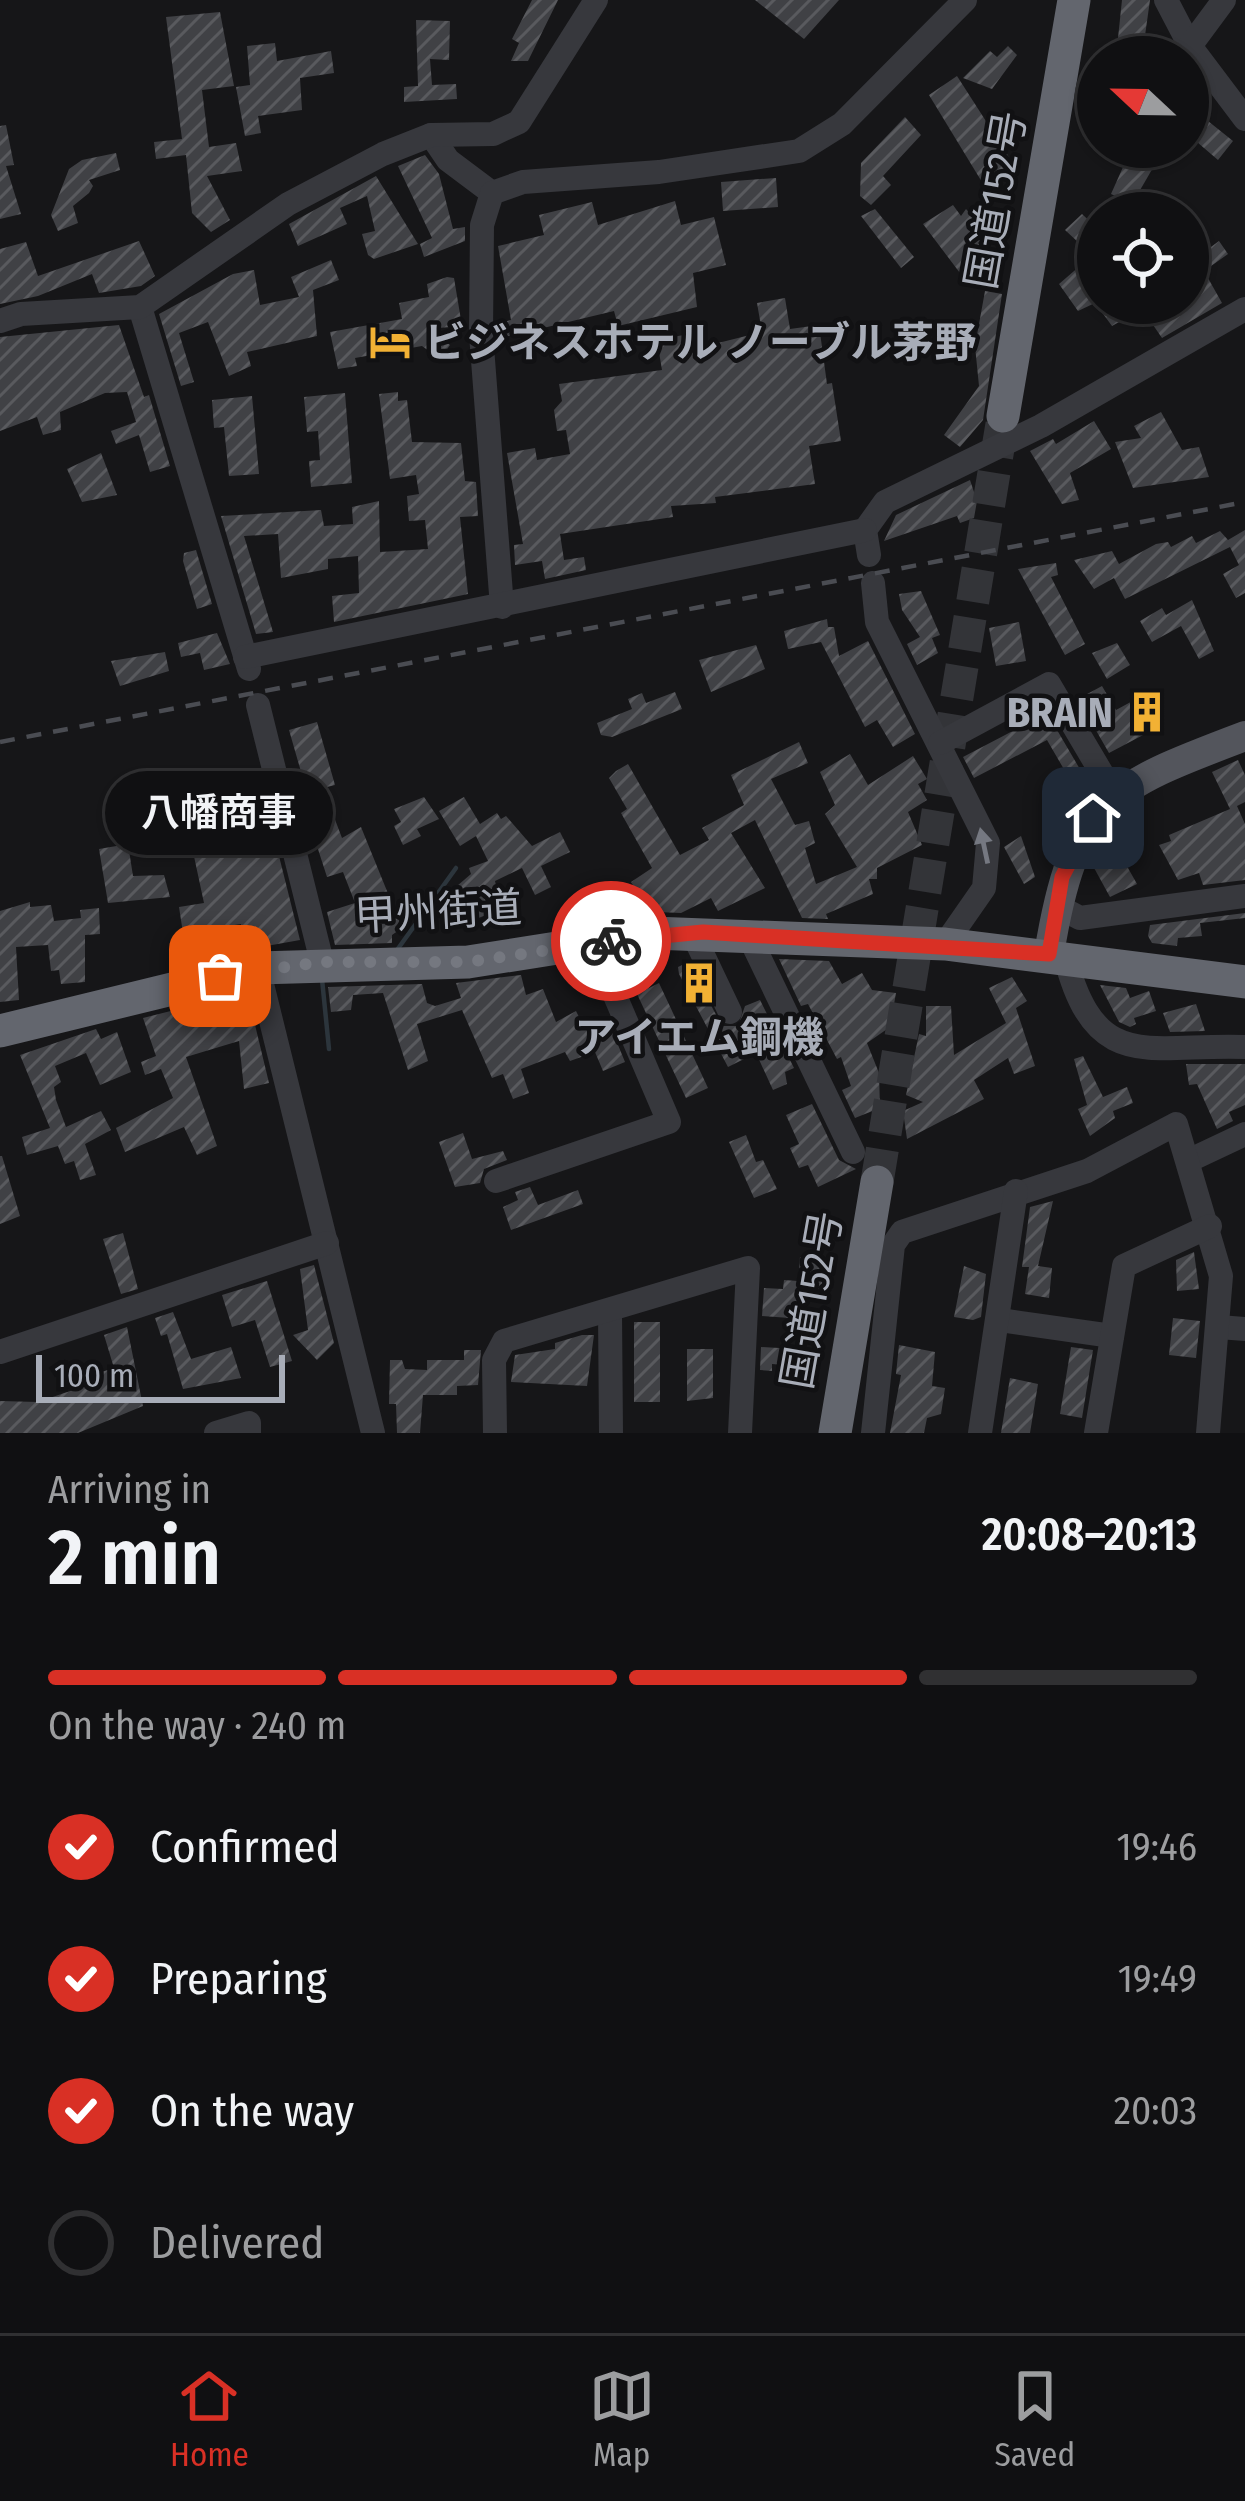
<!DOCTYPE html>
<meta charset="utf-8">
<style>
body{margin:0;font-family:"Fira Sans Condensed","Noto Sans JP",sans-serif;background:#19191b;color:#f1f3f6;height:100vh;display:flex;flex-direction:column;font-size:45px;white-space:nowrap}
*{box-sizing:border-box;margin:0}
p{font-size:39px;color:#9c9d9f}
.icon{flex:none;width:66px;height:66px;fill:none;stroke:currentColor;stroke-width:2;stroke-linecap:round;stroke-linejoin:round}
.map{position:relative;height:1433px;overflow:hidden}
.panel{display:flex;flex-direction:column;background:#101012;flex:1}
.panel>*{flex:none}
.needle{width:78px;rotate:292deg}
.tools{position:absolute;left:1077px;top:36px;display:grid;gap:24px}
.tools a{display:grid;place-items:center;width:132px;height:132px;border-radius:50%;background:#101012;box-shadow:0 3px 9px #0004,0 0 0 3px #303032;font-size:60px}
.scale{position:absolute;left:36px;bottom:30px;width:249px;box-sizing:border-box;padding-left:12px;border:6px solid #a8adb8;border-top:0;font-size:33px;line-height:42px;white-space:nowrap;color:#a8adb8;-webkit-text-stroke:9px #111113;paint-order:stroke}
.pin{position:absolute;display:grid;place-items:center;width:102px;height:102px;color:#fff;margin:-51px;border-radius:24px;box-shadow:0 6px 18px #0006}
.courier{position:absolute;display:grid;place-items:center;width:120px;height:120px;margin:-60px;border:9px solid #d93025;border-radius:50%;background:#fff;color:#222;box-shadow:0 3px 15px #0007}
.bubble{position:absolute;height:84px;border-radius:42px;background:#101012;box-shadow:0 3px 9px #0004,0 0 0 3px #303032;font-size:39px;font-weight:600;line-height:84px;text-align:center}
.head em{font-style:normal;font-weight:600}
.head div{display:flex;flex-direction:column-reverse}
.head{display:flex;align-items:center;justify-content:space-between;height:204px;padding:0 48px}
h1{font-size:78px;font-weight:600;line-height:90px}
.bar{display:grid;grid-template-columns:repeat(4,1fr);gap:18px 12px;align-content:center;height:144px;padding:0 48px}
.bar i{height:15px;border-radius:9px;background:#303032}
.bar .on{background:#d93025}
.bar p{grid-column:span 4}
ol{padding:0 48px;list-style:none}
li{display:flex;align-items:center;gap:36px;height:132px}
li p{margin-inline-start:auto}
li .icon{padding:12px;border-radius:50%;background:#d93025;color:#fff;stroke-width:4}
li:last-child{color:#9c9d9f}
li i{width:66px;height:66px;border:6px solid #303032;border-radius:50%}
.tab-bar{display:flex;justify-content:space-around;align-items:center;height:168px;border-top:3px solid #303032;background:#101012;font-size:33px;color:#9c9d9f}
.tab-bar a{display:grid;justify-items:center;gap:6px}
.tab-bar .on{color:#d93025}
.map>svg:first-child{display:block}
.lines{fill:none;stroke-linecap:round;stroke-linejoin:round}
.stream{stroke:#2c353c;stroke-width:4.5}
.building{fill:url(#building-hatch)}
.highway-tunnel{stroke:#333438;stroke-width:33;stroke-dasharray:33 16;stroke-linecap:butt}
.minor{stroke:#37383d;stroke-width:24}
.major{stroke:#53555c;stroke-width:30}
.highway{stroke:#63666e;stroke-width:33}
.rail{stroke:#4a4c52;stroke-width:4.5;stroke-dasharray:15 12;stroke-linecap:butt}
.oneway{fill:#757881}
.done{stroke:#757880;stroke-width:12;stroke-dasharray:0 21.6}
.route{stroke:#d93025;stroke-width:15}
.labels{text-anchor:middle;stroke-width:9;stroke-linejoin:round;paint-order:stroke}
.street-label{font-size:42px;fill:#a8adb8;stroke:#111113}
.poi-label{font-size:42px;font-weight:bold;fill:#a8adb8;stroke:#111113;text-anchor:start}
</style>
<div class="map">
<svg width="1245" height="1433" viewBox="0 0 1245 1433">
<defs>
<pattern id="building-hatch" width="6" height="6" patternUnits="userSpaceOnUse" patternTransform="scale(3)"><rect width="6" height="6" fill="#404145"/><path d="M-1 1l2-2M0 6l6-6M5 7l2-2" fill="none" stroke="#595a5e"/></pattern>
</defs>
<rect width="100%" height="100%" fill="#161618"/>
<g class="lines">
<g class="stream">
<polyline points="397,950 456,868"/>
<polyline points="322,979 329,1049"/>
</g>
</g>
<g class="building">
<polygon points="532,0 558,0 528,61 511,61 519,43 512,39"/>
<polygon points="755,0 839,0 804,39"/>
<polygon points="1122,0 1150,0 1142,57 1116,57"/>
<polygon points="220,12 234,86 202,90 209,147 236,143 242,171 207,176 230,220 211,232 192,213 186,155 156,159 154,142 182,139 166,17"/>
<polygon points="416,20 450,21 449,60 430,59 432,85 456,84 457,99 404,102 404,87 418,86"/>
<polygon points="275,43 277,61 331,51 334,73 300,78 302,110 258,116 261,133 245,136 236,87 250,85 247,46"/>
<polygon points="1008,46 1017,55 992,89 963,78 990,51 997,57"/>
<polygon points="957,76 1016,168 985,187 929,95"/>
<polygon points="1188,105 1233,141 1218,160 1197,142 1188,152"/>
<polygon points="905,117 921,135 883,176 891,185 871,205 860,196 861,163"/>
<polygon points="6,125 14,165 6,166 21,214 0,219 0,126"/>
<polygon points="1132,147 1165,147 1132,204 1111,194"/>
<polygon points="116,153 120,170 89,180 93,186 89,193 73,206 78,223 58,231 51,215 69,169 82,160"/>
<polygon points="425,155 439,174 453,229 465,227 465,241 424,257 420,244 432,238 398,166"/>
<polygon points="376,176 418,244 374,259 368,255 362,234 375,231 367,196 340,208 347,224 298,246 289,224"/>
<polygon points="776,178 778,207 723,211 721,182"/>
<polygon points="675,201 681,225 714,217 726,265 693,273 697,307 618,326 614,311 539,329 542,340 527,343 525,332 504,337 500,323 511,320 498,246 544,235 539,215 592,202 598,225"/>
<polygon points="953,205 961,216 966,209 987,233 978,243 994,267 969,285 923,224"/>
<polygon points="875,209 914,257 901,268 861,216"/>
<polygon points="1082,214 1098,229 1098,249 1092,255 1065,230"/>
<polygon points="139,241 155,276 141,286 99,293 92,274 38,296 0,304 0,249 26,242 38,276"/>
<polygon points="1219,241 1228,254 1204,271 1222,303 1162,338 1138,303 1188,303 1188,264"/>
<polygon points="331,260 339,280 313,290 317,336 247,352 251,366 229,376 208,322 179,333 194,382 181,386 159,314 233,274 254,270 260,305 299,297 291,277"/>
<polygon points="1081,265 1093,280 1087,284 1096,303 1120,303 1128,317 1112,326 1095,303 1078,311 1059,284"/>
<polygon points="447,277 454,278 462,326 427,329 450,345 440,359 422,346 355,358 357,366 338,369 330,332 402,319 399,303 429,297 427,284"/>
<polygon points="985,291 1002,294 983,420 960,447 944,435 979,386 975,346"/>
<polygon points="785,298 790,329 819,325 827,384 832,383 841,441 809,446 815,484 715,497 716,503 671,506 673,517 560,534 564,560 584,557 586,570 545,579 542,561 515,565 514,545 523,544 507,453 535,448 537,460 570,454 566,430 557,431 554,410 562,401 559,384 662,370 658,346 673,343 672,337 690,334 691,340 701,339 702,347 762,332 757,303"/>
<polygon points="119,325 144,397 149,395 170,466 150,472 139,435 116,444 111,431 136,422 127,392 105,393 60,412 61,430 43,435 37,417 0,431 0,337"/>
<polygon points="398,392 398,401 407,400 412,442 461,443 465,481 476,482 478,516 460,517 468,594 334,622 332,596 359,593 358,556 328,559 328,569 281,578 278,534 244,536 273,632 256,634 221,516 321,510 324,526 353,524 352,507 379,501 380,552 428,549 425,520 409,521 407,496 419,494 416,475 390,479 379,394"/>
<polygon points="345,393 352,483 311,487 309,461 320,460 318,431 307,432 304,397"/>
<polygon points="252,396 259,474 229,476 224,427 214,428 212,400"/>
<polygon points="1161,412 1182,450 1199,447 1209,477 1133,488 1115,442 1141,438 1134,426"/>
<polygon points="1094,421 1111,449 1070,473 1079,500 1062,504 1030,451 1053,439 1056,444"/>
<polygon points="101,453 117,495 82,502 67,469"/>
<polygon points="970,480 977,501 974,518 960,523 957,516 884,541 896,515"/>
<polygon points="1245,530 1245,593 1236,598 1223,574 1239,565 1230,547 1125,599 1114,578 1094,589 1074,560 1112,551 1119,564 1156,544 1168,542 1171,547 1192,536 1196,543 1220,531 1228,540"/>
<polygon points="196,550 212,604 197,609 183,561 184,553"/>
<polygon points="1056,563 1058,575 1051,577 1085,644 1065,655 1018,569"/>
<polygon points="921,591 940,635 932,638 938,653 917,665 907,644 920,637 902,610 899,594"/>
<polygon points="1192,600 1214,651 1199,659 1181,626 1152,642 1140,621 1162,608 1166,615"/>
<polygon points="827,619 828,627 834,627 839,656 868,641 915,734 893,747 877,720 865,727 821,642 788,649 784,631"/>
<polygon points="1019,622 1026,661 996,666 989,628"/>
<polygon points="217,633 230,664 204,670 200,653 181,657 178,643"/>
<polygon points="1117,643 1130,665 1107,679 1092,653"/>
<polygon points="756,645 765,669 711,692 699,660"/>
<polygon points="165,652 169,671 120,686 111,661"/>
<polygon points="1102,686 1116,710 1149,692 1164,724 1109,753 1078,699"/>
<polygon points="675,692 682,709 612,737 601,735 597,723 632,709 628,699 642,693 646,703"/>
<polygon points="1043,706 1081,771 1069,778 1047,740 974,778 963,757 1032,721 1028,714"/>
<polygon points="317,722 335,785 323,788 342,838 361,827 402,928 392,935 392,943 335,945 327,912 355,903 343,872 327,877 316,843 309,841 302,814 312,810 289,730"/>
<polygon points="799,742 808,763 771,779 795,825 809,821 815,843 805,848 816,884 857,867 825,814 835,805 820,772 850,754 868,785 913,756 927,779 918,784 927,800 908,812 922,845 877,868 877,879 869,879 873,894 826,914 828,919 802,918 755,820 731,833 765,888 718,911 711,898 681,913 656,912 650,899 644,903 631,882 652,868 621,813 627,809 609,778 616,771 628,764 680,855 709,840 702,828 744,805 731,775"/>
<polygon points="1238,760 1245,775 1245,802 1237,806 1245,824 1245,880 1203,885 1199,873 1178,880 1159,845 1171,841 1169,835 1230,809 1212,772"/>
<polygon points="424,797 439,819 417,829 421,836 403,845 394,826 401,822 394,809"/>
<polygon points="464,797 480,824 497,813 501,819 506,816 532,846 560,832 570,852 541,866 551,887 535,895 522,868 495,881 501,909 471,921 457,886 471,874 469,868 488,861 476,836 460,846 439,811"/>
<polygon points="211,807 217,830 244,822 248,839 273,832 300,940 244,950 241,924 183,933 179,907 204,903 192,847 173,847 171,839 134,845 132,825 160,823"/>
<polygon points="1021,836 1035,877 1024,884 1004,847"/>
<polygon points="128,844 133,876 164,875 170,897 108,903 99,849"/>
<polygon points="1119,852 1137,884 1110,897 1093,866"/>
<polygon points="30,902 30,907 51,905 54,921 81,918 80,910 99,908 100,934 85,935 85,982 61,984 59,970 51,971 48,945 16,947 19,1000 0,1002 0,911"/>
<polygon points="1245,913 1245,918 1200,923 1202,936 1178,938 1177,946 1152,943 1148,936 1150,925"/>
<polygon points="779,959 829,961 842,984 862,973 872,990 896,993 890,1027 867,1043 879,1073 880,1108 855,1118 842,1090 851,1086 841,1057 837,1059 808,1004 801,1006"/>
<polygon points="688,962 722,1026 738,1026 745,1006 760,1000 794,1068 785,1072 787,1084 773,1090 756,1053 728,1067 679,974 678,967"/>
<polygon points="521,975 526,995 543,989 556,1022 576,1011 584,1027 607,1018 625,1062 603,1071 595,1052 570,1061 565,1052 521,1069 529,1093 513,1099 503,1074 492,1078 462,1010 417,1024 428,1061 408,1070 383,993 353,995 351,1010 331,1012 328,987 422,984 427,1003 435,1006 461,998 456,983"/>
<polygon points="1012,977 1027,1001 1016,1008 1035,1066 1014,1074 1008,1058 974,1080 984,1099 907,1139 903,1111 923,1102 906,1095 919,1034 926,1036 926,1006 951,1006 954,1055 1006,1023 989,988"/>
<polygon points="659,983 708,1088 686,1098 637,994"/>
<polygon points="1100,985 1126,988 1130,998 1149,991 1156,1011 1134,1018 1136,1024 1130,1027 1119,1022"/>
<polygon points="234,995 236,1001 249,1000 269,1083 244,1089 239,1041 186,1057 217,1146 197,1155 184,1127 125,1152 116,1128 173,1098 161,1069 145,1075 141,1062 156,1056 143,1018"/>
<polygon points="1196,1004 1205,1031 1170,1032 1163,1013"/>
<polygon points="96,1029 101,1039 117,1032 131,1072 100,1085 86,1053 55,1066 61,1082 54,1087 56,1100 66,1127 101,1111 111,1130 85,1144 96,1175 80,1180 74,1161 65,1164 58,1146 27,1155 22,1137 50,1128 20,1055"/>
<polygon points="1083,1056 1103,1097 1127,1087 1133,1103 1113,1111 1115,1118 1090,1136 1078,1109 1087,1105 1074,1059"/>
<polygon points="1186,1064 1245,1064 1245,1105 1229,1112 1233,1121 1217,1129 1197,1084 1189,1085"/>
<polygon points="812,1104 839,1160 856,1169 818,1187 808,1165 799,1168 790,1148 799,1144 786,1115"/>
<polygon points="463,1133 472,1159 503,1151 507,1160 484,1169 480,1183 455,1187 439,1142"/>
<polygon points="746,1135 756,1162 763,1160 777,1189 754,1198 729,1142"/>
<polygon points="2,1156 20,1216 0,1224 0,1156"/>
<polygon points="530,1187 538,1205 578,1190 583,1204 511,1230 503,1207 518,1200 515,1192"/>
<polygon points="1053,1201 1038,1266 1052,1268 1049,1298 1025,1294 1029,1267 1022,1267 1030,1207"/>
<polygon points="123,1233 138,1289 121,1294 103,1239"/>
<polygon points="1194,1252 1199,1289 1177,1291 1176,1260"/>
<polygon points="800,1257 821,1258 820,1268 833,1274 832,1290 806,1288 804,1319 762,1316 764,1288 783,1289 784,1280 798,1281"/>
<polygon points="314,1265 334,1343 317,1360 293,1335 308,1330 300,1269"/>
<polygon points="964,1266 986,1274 981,1317 973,1320 954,1317"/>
<polygon points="267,1281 292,1361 270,1367 255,1320 232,1327 222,1295"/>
<polygon points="173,1312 191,1359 231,1347 241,1378 183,1389 167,1334 161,1336 155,1318"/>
<polygon points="1173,1318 1200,1321 1196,1358 1169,1355"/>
<rect x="634" y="1322" width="26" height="80"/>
<polygon points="127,1327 143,1406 78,1433 0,1433 0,1401 38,1402 76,1389 73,1381 114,1368 104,1335"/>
<polygon points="582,1335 594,1335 587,1386 511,1382 515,1355 555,1349 555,1343"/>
<polygon points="899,1345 935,1352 932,1386 945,1388 941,1414 927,1418 924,1433 890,1433 901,1375 896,1374"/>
<polygon points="761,1347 814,1350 813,1367 772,1364 772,1371 760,1370"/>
<polygon points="1071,1347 1093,1350 1082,1418 1060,1414"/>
<polygon points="687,1349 713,1349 713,1398 687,1401"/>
<polygon points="464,1350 481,1350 478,1385 457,1386 457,1395 423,1395 420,1433 397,1433 396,1404 389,1404 390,1360 402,1360 405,1369 427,1370 427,1360 464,1360"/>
<polygon points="1010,1378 1038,1384 1030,1433 1001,1433"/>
</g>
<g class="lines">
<polyline class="highway-tunnel" points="877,1182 1003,418"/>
<g class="minor">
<polyline points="1166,0 1190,46 1245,119"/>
<polyline points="1190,46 1224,0"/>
<polyline points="431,135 448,160 492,193"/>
<polyline points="140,307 249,669"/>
<polyline points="0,321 21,314 140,307 288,204 383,154 431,135 493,134 519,122 596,0"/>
<polyline points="869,555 865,530 885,502 1041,426 1245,309"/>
<polyline points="873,583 877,622 988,843 984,888 945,944"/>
<polyline points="502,607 481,334 482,225 492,193 523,182 659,172 799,151 842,124 965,0"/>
<polyline points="245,657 865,530"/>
<polyline points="258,705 322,962"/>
<polyline points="940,743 1049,684 1114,794"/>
<polyline points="1057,906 1080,918 1245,896"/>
<polyline points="692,932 730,1012"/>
<polyline points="748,934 853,1152"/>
<path d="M1065 956C1095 1076 1151 1043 1245 1047"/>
<polyline points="258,968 373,1433"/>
<polyline points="1190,1160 1245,1134"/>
<polyline points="496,1181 669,1122 593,944"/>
<polyline points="610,1312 611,1433"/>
<polyline points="1000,1320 1112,1336"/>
<polyline points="1219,1327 1245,1329"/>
<polyline points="0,1352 327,1243"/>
<polyline points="216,1433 249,1423 249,1433"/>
<polyline points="495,1433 494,1360 504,1341 748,1268 740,1433"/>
<polyline points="873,1433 893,1245 902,1232 1087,1171 1176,1124 1221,1276 1208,1433"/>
<polyline points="980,1433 1016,1191"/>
<polyline points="1096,1433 1124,1266 1210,1226"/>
</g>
<path class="major" d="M1049 954C1074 801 1107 788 1245 736"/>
<g class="highway">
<polyline points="1003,416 1074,0"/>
<polyline points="0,1031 258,968 468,962 652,933 945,944 1245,982"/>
<polyline points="835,1433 877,1182"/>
</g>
<polyline class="rail" points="0,742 1245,502"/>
</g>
<defs><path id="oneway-solid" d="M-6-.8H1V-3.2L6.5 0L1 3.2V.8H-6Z" transform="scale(3)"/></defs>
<use class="oneway" href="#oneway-solid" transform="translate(984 846) rotate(-102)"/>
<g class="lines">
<polyline class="done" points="220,976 322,962 468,962 611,941"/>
<polyline class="route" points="611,941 703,932 1049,954 1062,877 1093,818"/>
</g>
<defs>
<g id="hotel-bare" transform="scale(3.24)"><path d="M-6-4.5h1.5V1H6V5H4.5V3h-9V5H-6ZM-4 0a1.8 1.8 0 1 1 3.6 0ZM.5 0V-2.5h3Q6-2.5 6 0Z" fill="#f2b134" stroke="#111113" stroke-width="2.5" paint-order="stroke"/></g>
<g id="building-bare" transform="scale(3.24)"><path d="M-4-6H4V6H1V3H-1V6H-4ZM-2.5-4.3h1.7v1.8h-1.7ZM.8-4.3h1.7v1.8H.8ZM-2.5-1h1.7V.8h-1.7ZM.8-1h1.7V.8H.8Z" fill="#f2b134" stroke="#111113" stroke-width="2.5" paint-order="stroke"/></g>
</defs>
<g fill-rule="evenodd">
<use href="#hotel-bare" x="390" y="342"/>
<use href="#building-bare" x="1147" y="712"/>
<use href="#building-bare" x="699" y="983"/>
</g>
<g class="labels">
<g class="street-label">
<text transform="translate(995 200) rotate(-80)" y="15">国道152号</text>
<text transform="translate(438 911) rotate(-3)" y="15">甲州街道</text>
<text transform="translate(811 1300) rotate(-80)" y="15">国道152号</text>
</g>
<g class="poi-label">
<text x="424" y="357">ビジネスホテル ノーブル茅野</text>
<text x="1113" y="727" text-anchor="end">BRAIN</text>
<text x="699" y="1052" text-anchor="middle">アイエム鋼機</text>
</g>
</g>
</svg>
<div class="tools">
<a><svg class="needle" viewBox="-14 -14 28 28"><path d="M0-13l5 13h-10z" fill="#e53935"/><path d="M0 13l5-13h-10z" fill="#9c9d9f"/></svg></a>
<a><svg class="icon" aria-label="locate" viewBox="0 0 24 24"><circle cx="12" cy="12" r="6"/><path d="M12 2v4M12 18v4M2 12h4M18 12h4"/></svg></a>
</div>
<div class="scale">100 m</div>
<div class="pin" style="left:220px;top:976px;background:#ea580c"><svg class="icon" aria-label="bag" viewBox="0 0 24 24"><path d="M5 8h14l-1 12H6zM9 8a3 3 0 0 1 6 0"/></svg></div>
<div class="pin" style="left:1093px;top:818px;background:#1f2937"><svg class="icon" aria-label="home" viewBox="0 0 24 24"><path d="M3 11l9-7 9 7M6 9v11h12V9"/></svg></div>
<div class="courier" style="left:611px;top:941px"><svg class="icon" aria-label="bike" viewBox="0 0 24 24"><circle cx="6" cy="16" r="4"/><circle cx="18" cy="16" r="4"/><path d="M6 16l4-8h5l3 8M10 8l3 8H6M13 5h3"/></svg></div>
<div class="bubble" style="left:105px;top:771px;width:228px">八幡商事</div>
</div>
<section class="panel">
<div class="head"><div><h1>2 min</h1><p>Arriving in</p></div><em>20:08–20:13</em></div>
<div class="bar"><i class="on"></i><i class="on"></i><i class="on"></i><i></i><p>On the way · 240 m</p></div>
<ol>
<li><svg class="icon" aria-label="check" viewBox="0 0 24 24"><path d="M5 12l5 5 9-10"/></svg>Confirmed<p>19:46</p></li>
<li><svg class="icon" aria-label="check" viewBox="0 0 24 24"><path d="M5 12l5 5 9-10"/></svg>Preparing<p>19:49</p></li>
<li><svg class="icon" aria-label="check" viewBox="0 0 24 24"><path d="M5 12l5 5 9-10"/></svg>On the way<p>20:03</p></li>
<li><i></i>Delivered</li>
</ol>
</section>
<nav class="tab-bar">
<a class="on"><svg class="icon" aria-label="home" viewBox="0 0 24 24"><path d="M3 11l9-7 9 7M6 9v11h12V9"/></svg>Home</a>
<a><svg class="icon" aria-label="map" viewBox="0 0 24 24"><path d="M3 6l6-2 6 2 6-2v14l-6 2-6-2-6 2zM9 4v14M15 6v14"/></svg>Map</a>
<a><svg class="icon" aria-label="saved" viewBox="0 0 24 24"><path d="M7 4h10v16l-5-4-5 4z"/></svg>Saved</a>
</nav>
